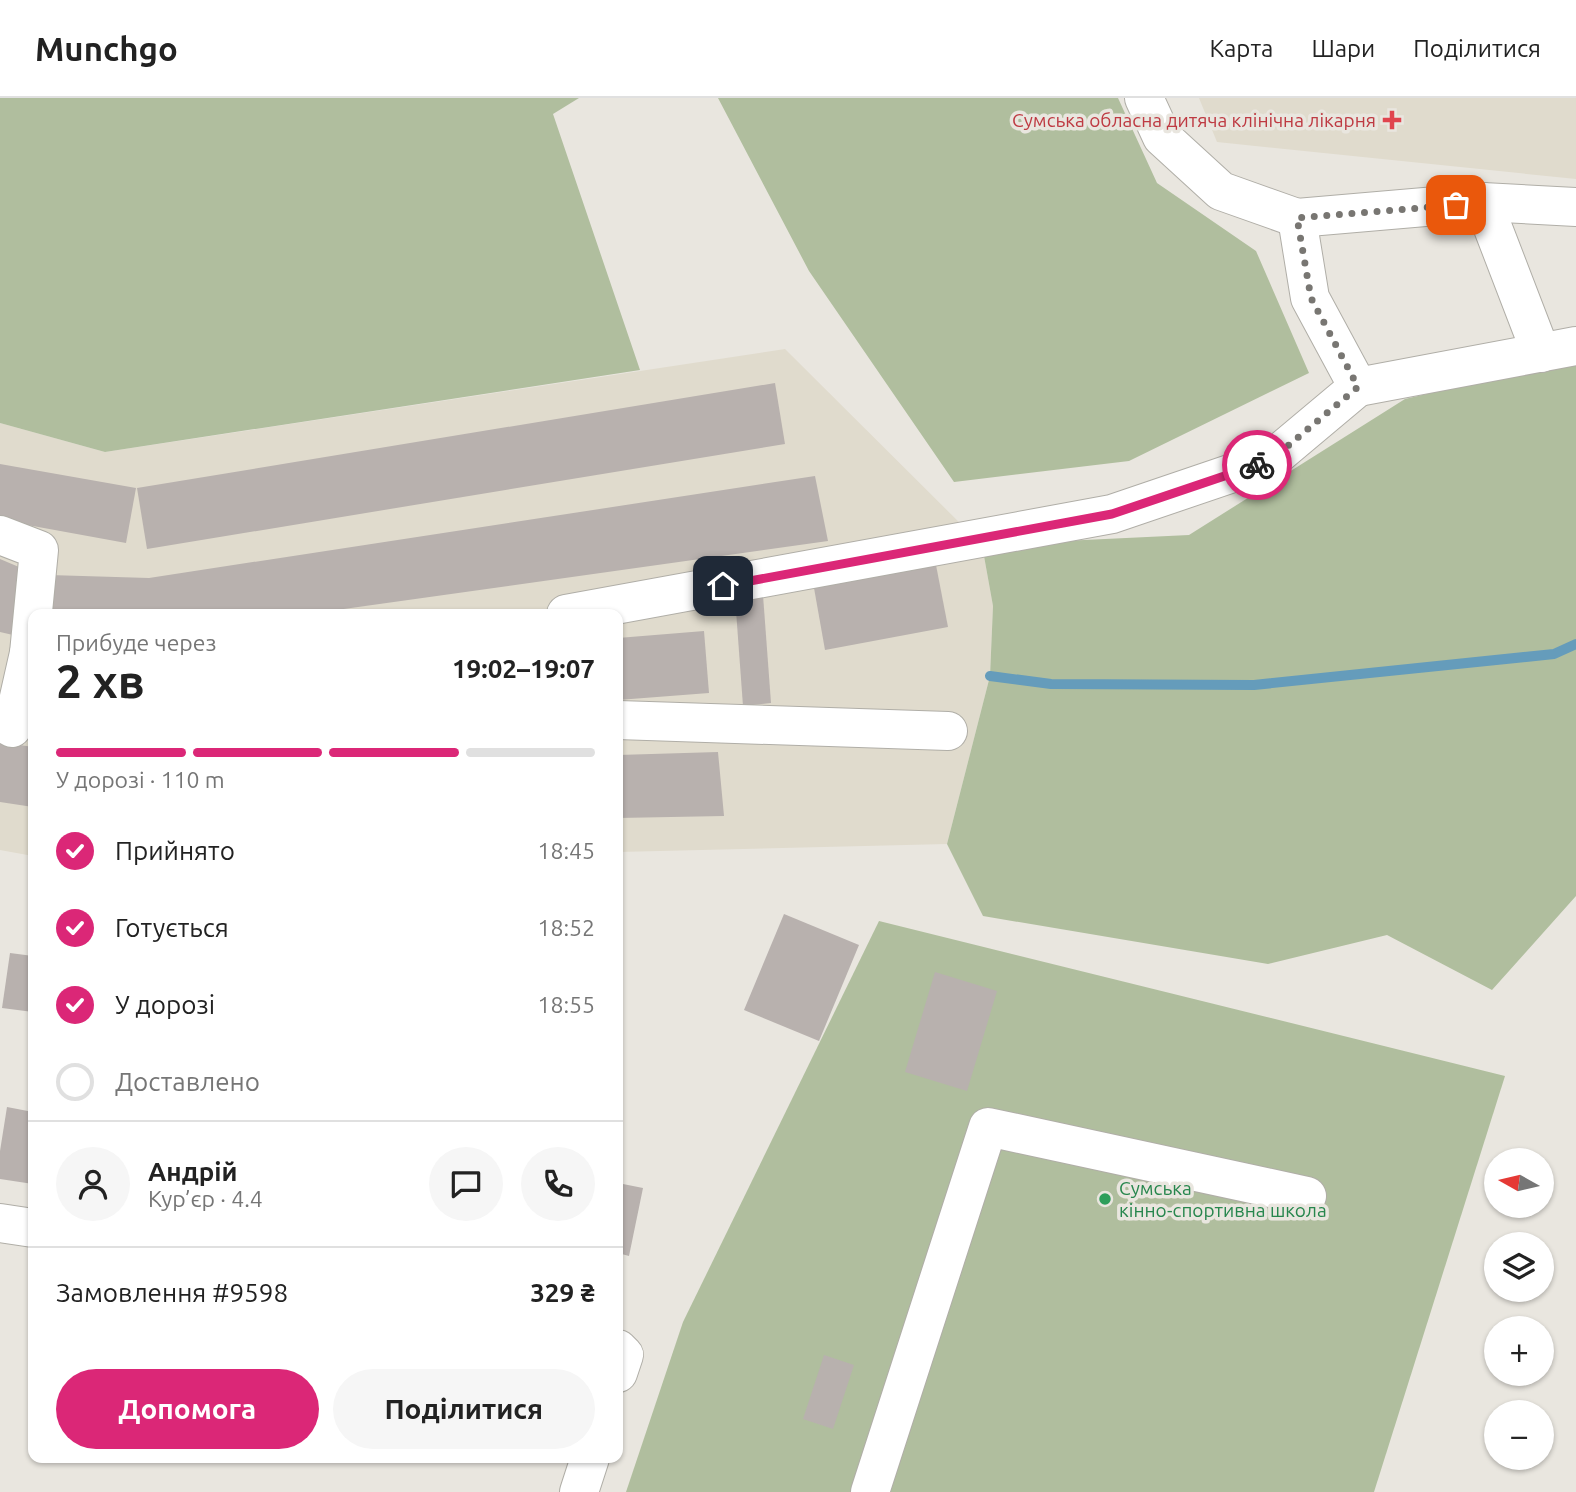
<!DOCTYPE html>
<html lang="uk">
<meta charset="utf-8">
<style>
body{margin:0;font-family:Ubuntu,sans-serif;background:#f6f6f6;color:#222;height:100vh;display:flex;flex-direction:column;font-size:26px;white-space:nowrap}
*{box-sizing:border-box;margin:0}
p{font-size:23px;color:#767676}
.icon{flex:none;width:38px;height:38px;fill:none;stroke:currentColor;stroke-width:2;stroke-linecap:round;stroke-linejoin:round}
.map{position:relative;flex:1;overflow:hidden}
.drawer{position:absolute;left:28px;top:511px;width:595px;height:854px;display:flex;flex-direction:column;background:#fff;border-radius:14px;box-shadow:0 2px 5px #0004}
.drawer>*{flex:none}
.needle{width:46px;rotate:278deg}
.fabs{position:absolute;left:1484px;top:1050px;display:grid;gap:14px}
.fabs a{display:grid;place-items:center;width:70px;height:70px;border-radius:50%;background:#fff;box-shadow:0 2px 5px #0004;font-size:35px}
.pin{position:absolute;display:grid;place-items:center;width:60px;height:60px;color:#fff;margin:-30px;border-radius:14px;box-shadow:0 4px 10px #0006}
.courier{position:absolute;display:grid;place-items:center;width:70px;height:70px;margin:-35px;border:5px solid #db2777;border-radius:50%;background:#fff;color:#222;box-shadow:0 2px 9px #0007}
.summary em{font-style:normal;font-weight:700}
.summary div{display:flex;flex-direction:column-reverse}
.summary{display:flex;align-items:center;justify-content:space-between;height:119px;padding:0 28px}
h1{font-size:46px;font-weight:700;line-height:52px}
.bar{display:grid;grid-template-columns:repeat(4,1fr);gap:10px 7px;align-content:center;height:84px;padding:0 28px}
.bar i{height:9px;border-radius:5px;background:#e0e0e0}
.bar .current{background:#db2777}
.bar p{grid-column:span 4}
.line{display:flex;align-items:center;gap:18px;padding:0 28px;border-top:2px solid #e0e0e0}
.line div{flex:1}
.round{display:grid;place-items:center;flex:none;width:74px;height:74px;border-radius:37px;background:#f6f6f6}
ol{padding:0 28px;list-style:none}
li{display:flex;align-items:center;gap:21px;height:77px}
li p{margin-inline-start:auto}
li .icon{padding:7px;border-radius:50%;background:#db2777;color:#fff;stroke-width:4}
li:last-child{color:#767676}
li i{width:38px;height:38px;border:4px solid #e0e0e0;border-radius:50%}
.cta{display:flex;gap:14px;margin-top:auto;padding:14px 28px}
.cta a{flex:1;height:80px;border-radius:42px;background:#db2777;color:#fff;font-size:28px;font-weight:700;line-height:80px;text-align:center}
.cta a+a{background:#f6f6f6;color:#222}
header{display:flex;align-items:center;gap:42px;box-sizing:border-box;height:98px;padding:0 35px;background:#fff;border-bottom:2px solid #e0e0e0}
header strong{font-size:33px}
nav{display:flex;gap:38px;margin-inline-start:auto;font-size:24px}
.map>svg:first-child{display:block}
.built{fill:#e0dbcd}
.green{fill:#b0be9e}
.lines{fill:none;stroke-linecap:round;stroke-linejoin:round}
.stream{stroke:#659cbb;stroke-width:10}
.building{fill:#b8b1ae}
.minor-casing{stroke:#b0aea7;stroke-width:40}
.minor{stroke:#fff;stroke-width:38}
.done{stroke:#787672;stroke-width:7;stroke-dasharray:0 12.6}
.route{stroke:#db2777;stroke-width:9}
.health-dot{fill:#e0444e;stroke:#e9e6df;stroke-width:2.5}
.leisure-dot{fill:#2e9e5b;stroke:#e9e6df;stroke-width:2.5}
.labels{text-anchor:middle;stroke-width:7;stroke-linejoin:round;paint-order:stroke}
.health-label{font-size:19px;fill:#be3a42;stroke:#e9e6df;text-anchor:end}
.leisure-label{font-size:19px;fill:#27864d;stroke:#e9e6df;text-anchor:start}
</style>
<header>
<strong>Munchgo</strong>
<nav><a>Карта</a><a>Шари</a><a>Поділитися</a></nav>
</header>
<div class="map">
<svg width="1576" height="1394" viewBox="0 0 1576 1394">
<rect width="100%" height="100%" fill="#e9e6df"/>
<g class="built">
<polygon points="1199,0 1576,0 1576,81 1217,44"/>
<polygon points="785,251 982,447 993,508 990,578 947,746 618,754 618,516 33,516 33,758 0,752 0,325 105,354"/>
</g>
<g class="green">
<polygon points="0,0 579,0 553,16 640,272 105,354 0,325"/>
<polygon points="718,0 1118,0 1157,85 1256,153 1309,275 1129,363 954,384 809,173"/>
<polygon points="1576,261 1576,798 1492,892 1387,837 1268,866 983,818 947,746 990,578 993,508 982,447 1189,437 1405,301"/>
<polygon points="879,823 1505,978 1374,1394 626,1394 683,1224"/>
</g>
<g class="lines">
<polyline class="stream" points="990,578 1051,586 1254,587 1554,556 1576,546"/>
</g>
<g class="building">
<polygon points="775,285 785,346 147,451 137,390"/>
<polygon points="0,366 136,390 126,445 0,422"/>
<polygon points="815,378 828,443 308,516 46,516 49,477 149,480"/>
<polygon points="0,461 26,472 13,537 0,534"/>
<polygon points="936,467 948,529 825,552 814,490"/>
<polygon points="763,497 771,605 743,608 735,499"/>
<polygon points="704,533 709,595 618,602 618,540"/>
<polygon points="0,644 33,649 33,709 0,704"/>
<polygon points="718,654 724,718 618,720 618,657"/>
<polygon points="784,816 859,847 819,943 744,912"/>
<polygon points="10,855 33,858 33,914 2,910"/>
<polygon points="935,874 997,893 967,993 905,974"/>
<polygon points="7,1009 33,1014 33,1086 0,1081 0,1053"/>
<polygon points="618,1085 643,1090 629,1158 618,1155"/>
<polygon points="824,1257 854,1267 833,1331 803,1321"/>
</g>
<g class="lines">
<g class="minor-casing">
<g id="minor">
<polyline points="1144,0 1162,39 1221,93 1297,120"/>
<polyline points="1483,104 1541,255"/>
<polyline points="1358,289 1576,248"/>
<polyline points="0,437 39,452 29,555 33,555"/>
<polyline points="566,516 1112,416 1271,362 1358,289 1310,200 1297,120 1483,104 1576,109"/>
<polyline points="618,622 948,633"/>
<polyline points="12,630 29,555"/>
<polyline points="0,1125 33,1130"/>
<polyline points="618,1251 624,1257 618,1275"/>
<polyline points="579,1394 590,1360"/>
<polyline points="870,1394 988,1029 1307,1098"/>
</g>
</g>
<use href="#minor" class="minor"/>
</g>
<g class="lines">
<polyline class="done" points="1257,367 1271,362 1358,289 1311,200 1297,120 1456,107"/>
<polyline class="route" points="723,488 1112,416 1257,367"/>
</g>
<path class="health-dot" d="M1388.5 11.5h7v7h7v7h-7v7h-7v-7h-7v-7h7z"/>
<circle class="leisure-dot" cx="1105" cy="1101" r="7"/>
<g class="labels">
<g class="health-label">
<text x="1376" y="29">Сумська обласна дитяча клінічна лікарня</text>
</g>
<g class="leisure-label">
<text x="1119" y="1097">Сумська<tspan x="1119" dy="22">кінно-спортивна школа</tspan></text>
</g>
</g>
</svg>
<div class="fabs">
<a><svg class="needle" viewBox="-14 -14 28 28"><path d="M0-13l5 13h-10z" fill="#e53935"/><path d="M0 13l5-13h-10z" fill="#767676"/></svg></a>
<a><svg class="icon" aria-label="layers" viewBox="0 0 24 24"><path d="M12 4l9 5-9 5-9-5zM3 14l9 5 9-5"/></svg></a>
<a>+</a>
<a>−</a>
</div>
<div class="pin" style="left:1456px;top:107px;background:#ea580c"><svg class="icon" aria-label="bag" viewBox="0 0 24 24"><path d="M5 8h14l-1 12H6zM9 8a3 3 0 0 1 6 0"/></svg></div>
<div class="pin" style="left:723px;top:488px;background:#1f2937"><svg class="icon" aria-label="home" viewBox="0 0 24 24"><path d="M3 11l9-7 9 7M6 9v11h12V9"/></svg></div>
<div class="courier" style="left:1257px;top:367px"><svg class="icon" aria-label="bike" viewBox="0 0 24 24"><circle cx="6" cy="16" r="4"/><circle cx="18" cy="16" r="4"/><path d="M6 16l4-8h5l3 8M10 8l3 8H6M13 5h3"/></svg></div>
<section class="drawer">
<div class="summary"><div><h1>2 хв</h1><p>Прибуде через</p></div><em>19:02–19:07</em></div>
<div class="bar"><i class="current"></i><i class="current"></i><i class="current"></i><i></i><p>У дорозі · 110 m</p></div>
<ol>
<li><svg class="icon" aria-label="check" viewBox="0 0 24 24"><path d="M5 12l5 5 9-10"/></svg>Прийнято<p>18:45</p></li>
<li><svg class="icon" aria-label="check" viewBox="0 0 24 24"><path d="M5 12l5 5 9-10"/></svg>Готується<p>18:52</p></li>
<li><svg class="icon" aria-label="check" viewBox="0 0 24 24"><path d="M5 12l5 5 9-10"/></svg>У дорозі<p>18:55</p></li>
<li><i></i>Доставлено</li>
</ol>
<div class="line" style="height:126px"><a class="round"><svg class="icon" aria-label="person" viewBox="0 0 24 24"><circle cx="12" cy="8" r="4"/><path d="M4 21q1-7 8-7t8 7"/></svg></a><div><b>Андрій</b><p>Кур’єр · 4.4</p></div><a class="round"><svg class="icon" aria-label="chat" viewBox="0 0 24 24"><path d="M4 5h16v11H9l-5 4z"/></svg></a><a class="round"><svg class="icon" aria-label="phone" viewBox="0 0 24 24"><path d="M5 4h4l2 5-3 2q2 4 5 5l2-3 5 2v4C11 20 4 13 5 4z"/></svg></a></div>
<div class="line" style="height:91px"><div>Замовлення #9598</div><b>329 ₴</b></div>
<div class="cta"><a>Допомога</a><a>Поділитися</a></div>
</section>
</div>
